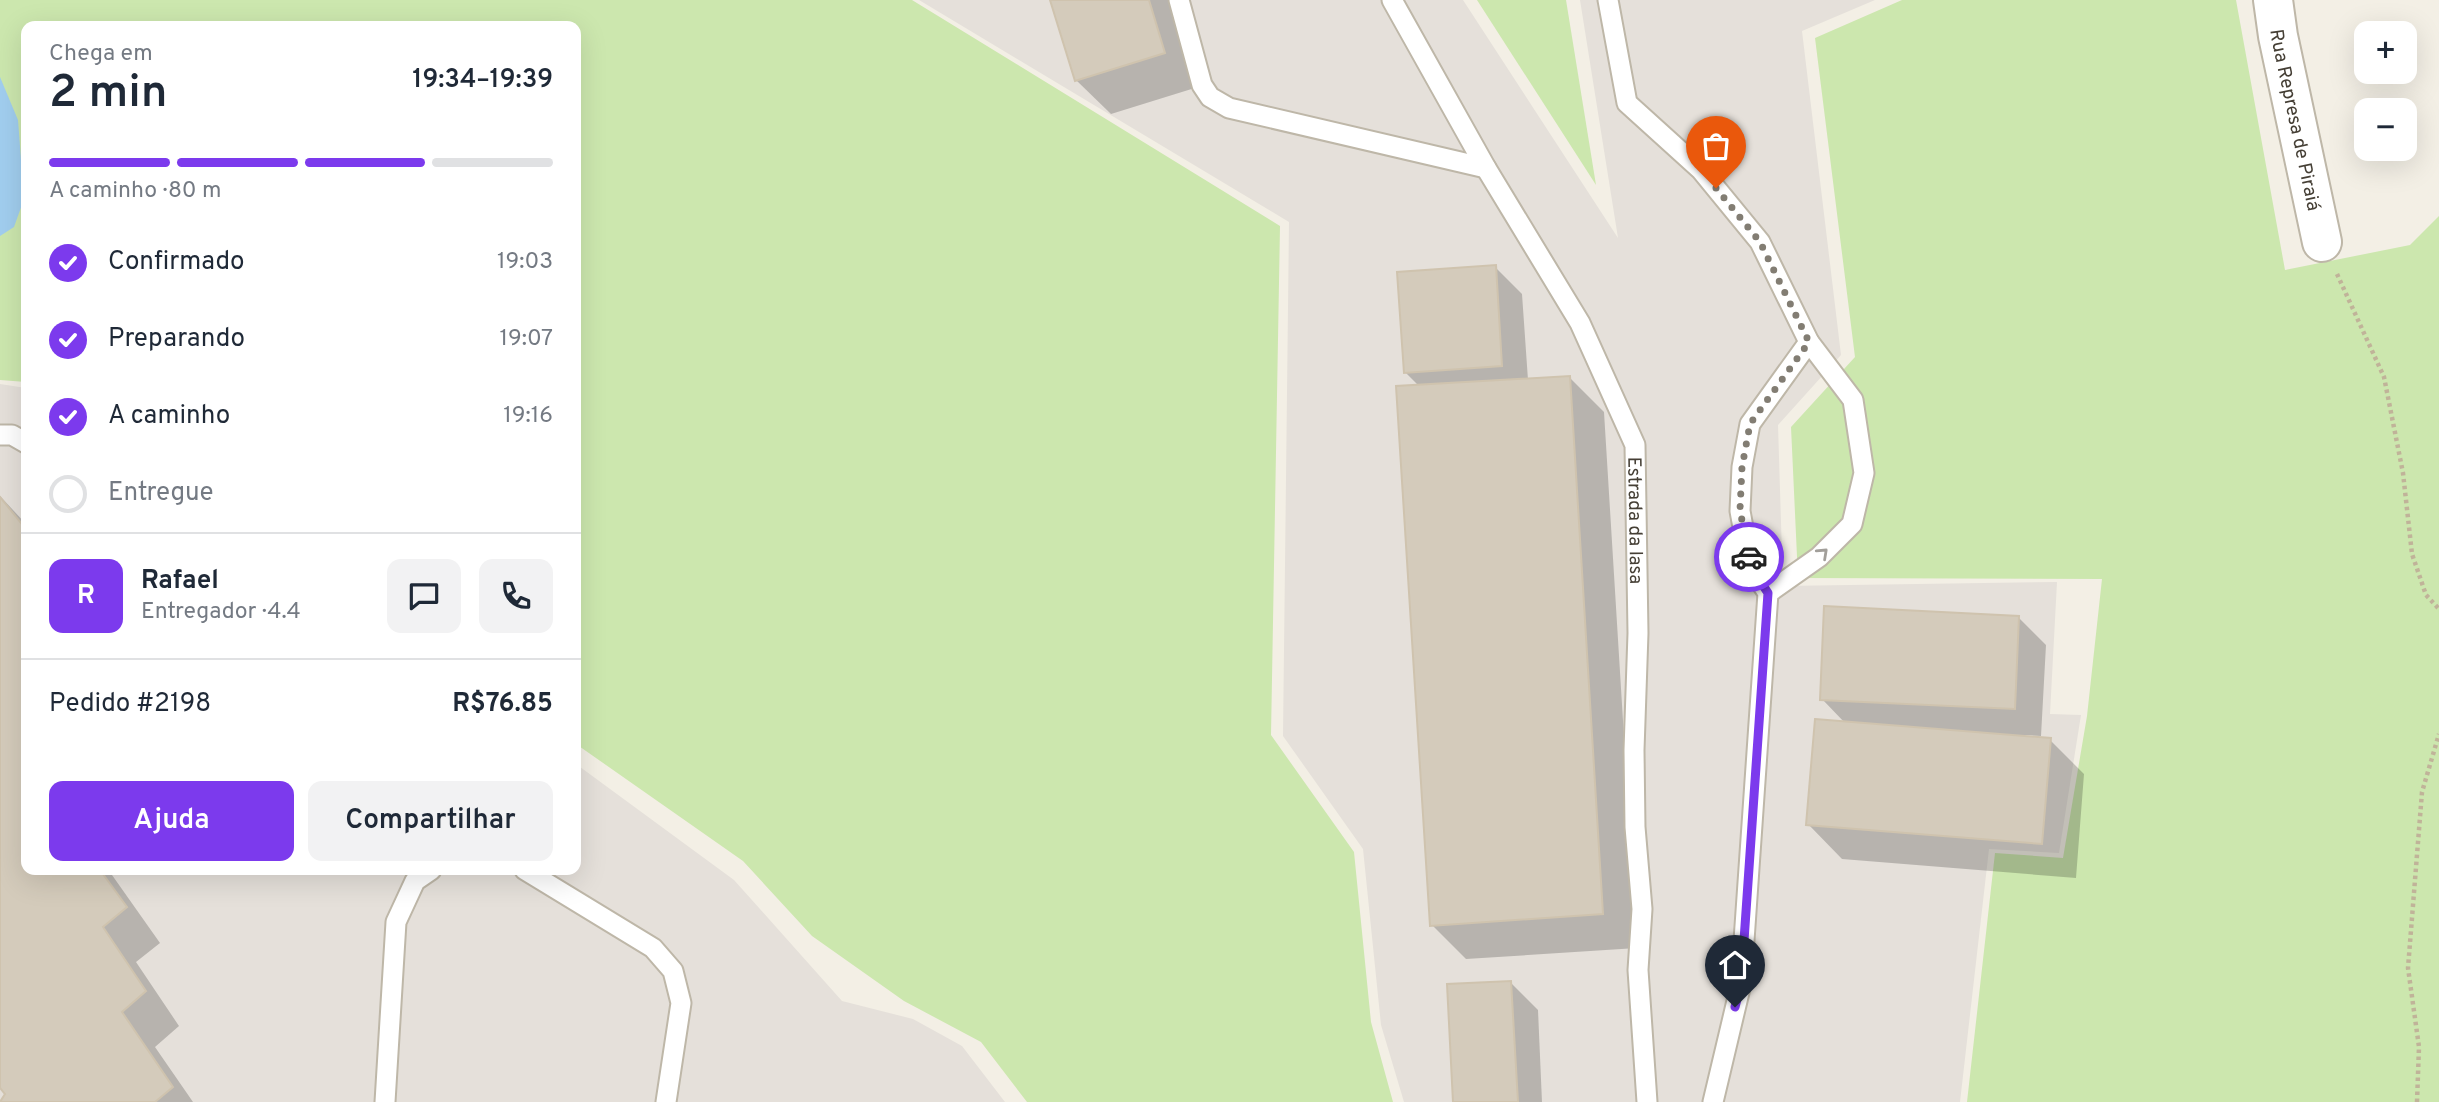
<!DOCTYPE html>
<html lang="pt">
<meta charset="utf-8">
<style>
body{margin:0;font-family:Overpass,sans-serif;background:#f2f2f3;color:#1f2937;height:100vh;display:flex;flex-direction:column;font-size:26px;white-space:nowrap}
*{box-sizing:border-box;margin:0}
p{font-size:23px;color:#747a83}
.icon{flex:none;width:38px;height:38px;fill:none;stroke:currentColor;stroke-width:2;stroke-linecap:round;stroke-linejoin:round}
.map{position:relative;flex:1;overflow:hidden}
.sheet{position:absolute;left:21px;top:21px;width:560px;height:854px;display:flex;flex-direction:column;background:#fff;border-radius:14px;box-shadow:0 7px 28px #0002}
.sheet>*{flex:none}
.fabs{position:absolute;left:2354px;top:21px;display:grid;gap:14px}
.fabs a{display:grid;place-items:center;width:63px;height:63px;border-radius:14px;background:#fff;box-shadow:0 7px 28px #0002;font-size:35px}
.pin{position:absolute;display:grid;place-items:center;width:60px;height:60px;color:#fff;margin:-72px -30px;border-radius:50% 50% 50% 0;rotate:-45deg;box-shadow:0 0 7px #0007}
.pin .icon{rotate:45deg}
.courier{position:absolute;display:grid;place-items:center;width:70px;height:70px;margin:-35px;border:5px solid #7c3aed;border-radius:50%;background:#fff;color:#222;box-shadow:0 2px 9px #0007}
.summary em{font-style:normal;font-weight:600}
.summary div{display:flex;flex-direction:column-reverse}
.summary{display:flex;align-items:center;justify-content:space-between;height:119px;padding:0 28px}
h1{font-size:46px;font-weight:600;line-height:52px}
.bar{display:grid;grid-template-columns:repeat(4,1fr);gap:10px 7px;align-content:center;height:84px;padding:0 28px}
.bar i{height:9px;border-radius:5px;background:#e0e1e3}
.bar .selected{background:#7c3aed}
.bar p{grid-column:span 4}
.line{display:flex;align-items:center;gap:18px;padding:0 28px;border-top:2px solid #e0e1e3}
.line div{flex:1}
.round{display:grid;place-items:center;flex:none;width:74px;height:74px;border-radius:14px;background:#f2f2f3}
ol{padding:0 28px;list-style:none}
li{display:flex;align-items:center;gap:21px;height:77px}
li p{margin-inline-start:auto}
li .icon{padding:7px;border-radius:50%;background:#7c3aed;color:#fff;stroke-width:4}
li:last-child{color:#747a83}
li i{width:38px;height:38px;border:4px solid #e0e1e3;border-radius:50%}
.button{display:flex;gap:14px;margin-top:auto;padding:14px 28px}
.button a{flex:1;height:80px;border-radius:14px;background:#7c3aed;color:#fff;font-size:28px;font-weight:600;line-height:80px;text-align:center}
.button a+a{background:#f2f2f3;color:#1f2937}
.map>svg:first-child{display:block}
.industrial{fill:#e5e0da}
.green{fill:#cce7ae}
.water{fill:#a1ceef}
.shadow{fill:#0003}
.building{fill:#d4cbbb;stroke:#cfc3ae;stroke-width:2}
.lines{fill:none;stroke-linecap:round;stroke-linejoin:round}
.lane-casing{stroke:#beb7a8;stroke-width:23}
.street-casing{stroke:#beb7a8;stroke-width:42}
.path{stroke:#c0b399;stroke-width:4.5;stroke-dasharray:3.5 3.5;stroke-linecap:butt}
.lane{stroke:#fff;stroke-width:19}
.street{stroke:#fff;stroke-width:38}
.oneway{stroke:#a29f9a}
.done{stroke:#827d73;stroke-width:7;stroke-dasharray:0 12.6}
.route{stroke:#7c3aed;stroke-width:9}
.labels{text-anchor:middle;stroke-width:5;stroke-linejoin:round;paint-order:stroke}
.street-label{font-size:19px;fill:#453f35;stroke:#fff}
</style>
<div class="map">
<svg width="2439" height="1102" viewBox="0 0 2439 1102">
<rect width="100%" height="100%" fill="#f3efe5"/>
<g class="industrial">
<polygon points="919,0 1463,0 1618,238 1580,0 1875,0 1802,31 1841,355 1778,425 1783,586 2057,582 2050,714 2081,715 2059,853 1989,849 1960,1102 1404,1102 1381,1025 1363,849 1283,736 1289,222"/>
<polygon points="0,384 26,388 26,870 576,870 576,764 734,880 842,1001 913,1019 962,1046 1005,1102 0,1102"/>
</g>
<g class="green">
<polygon points="0,0 912,0 1280,226 1271,735 1354,852 1371,1022 1393,1102 1027,1102 981,1042 904,1001 812,936 743,861 576,744 576,26 26,26 26,382 0,380"/>
<polygon points="1477,0 1566,0 1596,185"/>
<polygon points="1902,0 2236,0 2285,270 2410,245 2439,216 2439,1102 1967,1102 1995,853 2063,858 2087,716 2102,579 1798,578 1791,427 1855,357 1815,38"/>
</g>
<polygon class="water" points="0,77 18,120 24,199 14,227 0,236"/>
<g class="shadow">
<polygon points="1052,0 1171,0 1198,87 1111,114 1076,80"/>
<polygon points="1495,267 1522,294 1528,380 1569,377 1604,412 1637,948 1466,959 1432,925 1420,387 1405,372"/>
<polygon points="0,496 26,524 26,870 117,870 112,875 160,943 136,962 179,1026 155,1047 193,1102 0,1102 8,1094 0,1085"/>
<polygon points="2019,618 2046,645 2041,736 2023,735 2023,738 2050,740 2084,774 2076,878 1842,859 1808,824 1846,724 1822,699"/>
<polygon points="1511,983 1538,1010 1542,1102 1455,1102"/>
</g>
<g class="building">
<polygon points="1050,0 1149,0 1165,53 1075,81"/>
<polygon points="1496,265 1502,366 1404,373 1397,272"/>
<polygon points="1570,376 1603,914 1430,926 1396,386"/>
<polygon points="0,497 26,529 26,870 100,870 127,907 103,927 146,991 122,1012 173,1087 155,1102 0,1102 5,1094 0,1088"/>
<polygon points="1824,606 2019,616 2015,709 1820,700"/>
<polygon points="1815,719 2051,738 2042,844 1806,825"/>
<polygon points="1511,981 1518,1102 1453,1102 1447,984"/>
</g>
<g class="lines">
<g class="lane-casing">
<g id="lane">
<polyline points="1179,0 1202,85 1210,97 1229,108 1486,168"/>
<path id="s1" d="M1392 0 1486 168 1580 323 1635 445 1638 633 1634 750 1635 827 1642 909 1638 970 1647 1102"/>
<polyline points="1608,0 1627,103 1701,170 1760,242 1809,342 1853,400 1864,473 1852,524 1819,557 1768,593"/>
<polyline points="0,435 12,435 26,443"/>
<polyline points="525,870 653,948 673,971 681,1003 666,1102"/>
<polyline points="385,1102 396,922 415,881 431,870"/>
<polyline points="1713,1102 1741,984 1768,593 1750,566 1740,511 1742,467 1750,424 1809,342"/>
</g>
</g>
<g class="street-casing">
<g id="street">
<path id="s2" d="M2273 0 2278 36 2322 242"/>
</g>
</g>
<g class="path">
<polyline points="2337,274 2384,377 2403,473 2412,554 2426,595 2439,609"/>
<polyline points="2417,1102 2419,1047 2408,968 2422,792 2439,734"/>
</g>
<use href="#lane" class="lane"/>
<use href="#street" class="street"/>
</g>
<defs><path id="oneway-chevron" d="M-2-3.5L2.5 0L-2 3.5" fill="none" stroke-width="1.6" stroke-linecap="round" stroke-linejoin="round" transform="scale(1.75)"/></defs>
<use class="oneway" href="#oneway-chevron" transform="translate(1823 553) rotate(-43)"/>
<g class="lines">
<polyline class="done" points="1716,188 1760,242 1809,342 1750,424 1742,467 1740,510 1749,557"/>
<polyline class="route" points="1735,1007 1741,984 1768,593 1750,566 1749,557"/>
</g>
<g class="labels">
<g class="street-label">
<text dy="7" stroke="none"><textPath href="#s2" startOffset="122">Rua Represa de Piraiá</textPath></text>
<text dy="7" stroke="none"><textPath href="#s1" startOffset="583">Estrada da Iasa</textPath></text>
</g>
</g>
</svg>
<div class="fabs">
<a>+</a>
<a>−</a>
</div>
<div class="pin" style="left:1716px;top:188px;background:#ea580c"><svg class="icon" aria-label="bag" viewBox="0 0 24 24"><path d="M5 8h14l-1 12H6zM9 8a3 3 0 0 1 6 0"/></svg></div>
<div class="pin" style="left:1735px;top:1007px;background:#1f2937"><svg class="icon" aria-label="home" viewBox="0 0 24 24"><path d="M3 11l9-7 9 7M6 9v11h12V9"/></svg></div>
<div class="courier" style="left:1749px;top:557px"><svg class="icon" aria-label="car" viewBox="0 0 24 24"><path d="M5 17H2v-5l4-1 3-4h7l3 4 3 1v5h-3M9 17h6M6 11h13"/><circle cx="7" cy="17" r="2"/><circle cx="17" cy="17" r="2"/></svg></div>
<section class="sheet">
<div class="summary"><div><h1>2 min</h1><p>Chega em</p></div><em>19:34–19:39</em></div>
<div class="bar"><i class="selected"></i><i class="selected"></i><i class="selected"></i><i></i><p>A caminho · 80 m</p></div>
<ol>
<li><svg class="icon" aria-label="check" viewBox="0 0 24 24"><path d="M5 12l5 5 9-10"/></svg>Confirmado<p>19:03</p></li>
<li><svg class="icon" aria-label="check" viewBox="0 0 24 24"><path d="M5 12l5 5 9-10"/></svg>Preparando<p>19:07</p></li>
<li><svg class="icon" aria-label="check" viewBox="0 0 24 24"><path d="M5 12l5 5 9-10"/></svg>A caminho<p>19:16</p></li>
<li><i></i>Entregue</li>
</ol>
<div class="line" style="height:126px"><b class="round" style="background:#7c3aed;color:#fff">R</b><div><b>Rafael</b><p>Entregador · 4.4</p></div><a class="round"><svg class="icon" aria-label="chat" viewBox="0 0 24 24"><path d="M4 5h16v11H9l-5 4z"/></svg></a><a class="round"><svg class="icon" aria-label="phone" viewBox="0 0 24 24"><path d="M5 4h4l2 5-3 2q2 4 5 5l2-3 5 2v4C11 20 4 13 5 4z"/></svg></a></div>
<div class="line" style="height:91px"><div>Pedido #2198</div><b>R$76.85</b></div>
<div class="button"><a>Ajuda</a><a>Compartilhar</a></div>
</section>
</div>
